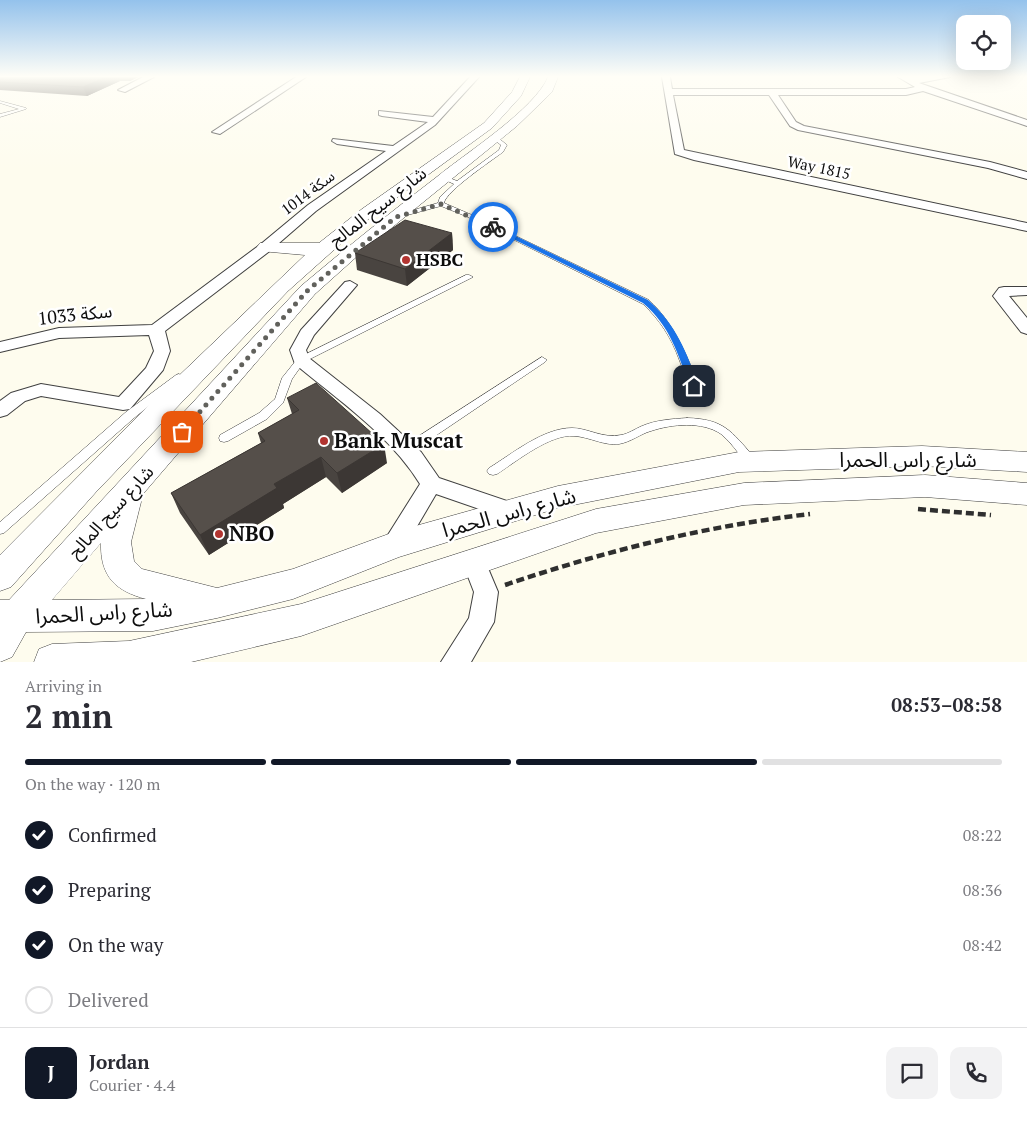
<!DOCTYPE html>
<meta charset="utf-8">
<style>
body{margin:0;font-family:"PT Serif","Noto Sans Arabic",serif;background:#f2f2f3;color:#2b2b33;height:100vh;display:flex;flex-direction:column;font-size:19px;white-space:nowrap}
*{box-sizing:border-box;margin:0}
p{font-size:16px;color:#7c7c81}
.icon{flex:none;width:28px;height:28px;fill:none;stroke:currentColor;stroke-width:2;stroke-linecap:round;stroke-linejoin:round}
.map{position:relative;height:662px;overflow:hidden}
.drawer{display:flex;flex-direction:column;background:#fff;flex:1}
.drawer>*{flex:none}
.fabs{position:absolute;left:956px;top:15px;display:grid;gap:10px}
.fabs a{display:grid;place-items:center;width:55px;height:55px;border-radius:10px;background:#fff;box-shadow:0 5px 20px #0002;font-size:25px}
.pin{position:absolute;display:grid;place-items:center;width:42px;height:42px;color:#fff;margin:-21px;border-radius:10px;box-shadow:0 2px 8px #0006}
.courier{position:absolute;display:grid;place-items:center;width:50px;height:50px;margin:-25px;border:4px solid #1a73e8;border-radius:50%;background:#fff;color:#222;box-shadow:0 1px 6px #0007}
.summary em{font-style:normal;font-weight:600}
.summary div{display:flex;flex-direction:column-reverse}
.summary{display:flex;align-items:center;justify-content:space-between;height:85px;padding:0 25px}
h1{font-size:32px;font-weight:600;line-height:38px}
.bar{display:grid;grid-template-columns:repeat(4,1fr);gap:8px 5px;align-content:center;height:60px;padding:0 25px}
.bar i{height:6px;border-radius:4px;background:#e1e1e2}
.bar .selected{background:#111827}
.bar p{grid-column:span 4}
.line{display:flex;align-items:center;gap:12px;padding:0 25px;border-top:1px solid #e1e1e2}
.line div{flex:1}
.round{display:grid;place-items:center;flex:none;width:52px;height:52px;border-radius:10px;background:#f2f2f3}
ol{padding:0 25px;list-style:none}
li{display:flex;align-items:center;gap:15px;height:55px}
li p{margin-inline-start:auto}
li .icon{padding:5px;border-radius:50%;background:#111827;color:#fff;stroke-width:4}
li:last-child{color:#7c7c81}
li i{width:28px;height:28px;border:2px solid #e1e1e2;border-radius:50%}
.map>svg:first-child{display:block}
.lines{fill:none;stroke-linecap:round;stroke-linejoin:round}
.service-casing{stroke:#404040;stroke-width:1}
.minor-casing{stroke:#404040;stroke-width:2}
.tertiary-casing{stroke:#404040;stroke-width:1}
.path{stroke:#2f2f2f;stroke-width:4.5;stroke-dasharray:8 4;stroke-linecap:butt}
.service{fill:#fff;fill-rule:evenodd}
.minor{fill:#fff;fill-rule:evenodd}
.tertiary{fill:#fff;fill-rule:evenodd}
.wall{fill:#494440}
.shaded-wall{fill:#3c3734}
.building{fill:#554f4a;stroke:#3c3734}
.route{fill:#1a73e8}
.done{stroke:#61615c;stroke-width:5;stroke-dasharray:0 9}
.poi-dot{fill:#b23430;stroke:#fff;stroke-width:2}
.labels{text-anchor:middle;stroke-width:5;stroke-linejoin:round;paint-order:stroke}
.far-street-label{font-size:15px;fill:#0d0d0d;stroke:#fff}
.street-label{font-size:18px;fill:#0d0d0d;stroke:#fff}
.poi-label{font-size:18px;font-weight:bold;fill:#0d0d0d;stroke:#fff;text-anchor:start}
.near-poi-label{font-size:21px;font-weight:bold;fill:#0d0d0d;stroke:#fff;text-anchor:start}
.near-street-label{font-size:21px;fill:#0d0d0d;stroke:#fff}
</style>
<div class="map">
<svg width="1027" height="662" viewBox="0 0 1027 662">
<rect width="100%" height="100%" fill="#fefcee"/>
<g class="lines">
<g class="service-casing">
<g id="service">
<polygon points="0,101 26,108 26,109 0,117 0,114 19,109 0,103"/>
<path d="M493 137H497L507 145 503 152C491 161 446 191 444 203L472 215 649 300C675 325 686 354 699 386L697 388H691C686 379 683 369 679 359 671 337 660 320 643 304L468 217 441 206 400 217H396V215L438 203 440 197 454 184 443 179V177H447L457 181 499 150 501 145 493 139Z"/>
<polygon points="466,275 469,275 473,277 304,362 292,379 283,403 267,419 228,441 224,442 220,441 219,438 220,435 259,413 275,399 282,378 298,358"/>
<polygon points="542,357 547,360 545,362 410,453 406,454 402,453 401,450 402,447"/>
<polygon points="179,374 184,377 182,379 134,418 4,533 0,534 0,522 126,412 176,375"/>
<path d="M687 418C724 419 731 431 754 457L756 460 754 463 750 464 746 463C738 453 731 442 721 434 702 421 672 424 651 431 640 434 631 442 619 444 604 446 590 437 574 436 550 434 517 461 497 474L493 475 489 474 487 471 489 468C512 454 543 428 572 428 588 428 603 439 621 435 628 434 635 429 642 426 656 420 672 419 687 418Z"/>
</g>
</g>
<g class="minor-casing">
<g id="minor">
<polygon points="143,77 154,77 125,92 118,90"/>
<polygon points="296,77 306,77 220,134 212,132"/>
<polygon points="470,77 479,77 435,125 316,211 271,250 165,331 170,351 163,370 130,409 123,410 41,396 25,401 7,415 0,417 0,401 11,393 41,384 119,397 146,368 154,351 149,335 59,338 0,352 0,342 59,328 152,325 261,244 308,205 386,151 337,144 332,141 333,139 393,146 428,122 382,116 379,115 379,111 433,117"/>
<polygon points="662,77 670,77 672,89 906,89 915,87 898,77 950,77 919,83 1027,120 1027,126 923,91 906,95 778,95 796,122 804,126 990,162 1027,172 1027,179 988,168 798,130 790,126 769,95 673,95 684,150 1027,223 1027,231 694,160 675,154"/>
<path d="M350 281 357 285 314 335 306 350 309 358 380 414 421 452 439 478 519 505 522 511 519 517 511 520 436 494 402 552 394 555 386 552 382 545 386 538 420 484C390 435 338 400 295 364L290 350 301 330 345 282Z"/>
<polygon points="1004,287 1027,287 1027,295 1009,296 1027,318 1027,334 1021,332 993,296 999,288"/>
<polygon points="474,551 482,554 498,592 494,622 471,662 441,662 469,618 474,592 462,561 466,554"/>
</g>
</g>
<g class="tertiary-casing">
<g id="tertiary">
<polygon points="520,77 530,77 521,96 492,128 373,215 288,291 96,492 11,587 0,591 0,555 166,388 305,255 260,251 257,247 260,243 319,243 362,209 484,123 512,92"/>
<path d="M548 77H558L552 92 517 126 363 251 315 294 143 494 131 542 134 561 142 569 217 588 293 569 394 532 558 486 739 452 922 446 1027 452V472L922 466 739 472 558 508 399 557 293 599 217 618 153 631 26 632 12 657 0 662V600H9L301 286C346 248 391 212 438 176 466 153 535 109 548 77ZM101 543C100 577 116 591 146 599L52 600Z"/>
<polygon points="925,475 1027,483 1027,505 925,497 744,505 596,533 301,636 191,662 34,662 39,649 52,644 129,641 301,604 596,509 744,483"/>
</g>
</g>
<g class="path">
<polyline points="918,509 991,515"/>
<path d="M505 585C605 551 705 526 810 514"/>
</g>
<use href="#service" class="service"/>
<use href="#minor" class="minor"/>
<use href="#tertiary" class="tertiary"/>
</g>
<g class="wall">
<polygon points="0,77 138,77 130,81 120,81 87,96 0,90"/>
<polygon points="452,233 453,250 407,286 357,270 355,253"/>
<polygon points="287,398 387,463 342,493 326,477 283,504 284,508 209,555 180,513 171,493 261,443 258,433 292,414"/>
</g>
<g class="shaded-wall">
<polygon points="106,77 119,77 120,81 87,96 83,87"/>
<polygon points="129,77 138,77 130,81"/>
<polygon points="452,233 453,250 407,286 405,269"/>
<polygon points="384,444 387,463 342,493 337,473"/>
<polygon points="321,457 326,477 283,504 284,508 209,555 200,535 274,484"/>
</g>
<g class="building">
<polygon points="7,77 106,77 83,87 0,82 0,80"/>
<polygon points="405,220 452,233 405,269 355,253"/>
<polygon points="316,383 384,444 337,473 321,457 274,484 277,488 200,535 171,493 265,441 258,433 299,410 287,398"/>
</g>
<linearGradient id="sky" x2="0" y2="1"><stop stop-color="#94c2ec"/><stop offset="0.45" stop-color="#fffef7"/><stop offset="1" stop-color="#fffef7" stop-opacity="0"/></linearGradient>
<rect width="1027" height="170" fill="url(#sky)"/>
<path class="route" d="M493 225 648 300C677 325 686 352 699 386L698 388 690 386C677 353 671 327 643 303L491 228Z"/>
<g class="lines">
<polyline class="done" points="182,432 308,290 396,217 441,204 493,227"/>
</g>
<g class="poi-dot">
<circle cx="406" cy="260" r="5"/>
<circle cx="324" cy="441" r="5"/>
<circle cx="219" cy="534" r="5"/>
</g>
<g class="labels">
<g class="far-street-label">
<text transform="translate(819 168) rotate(12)" y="5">Way 1815</text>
<text transform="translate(308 193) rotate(-37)" y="5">سكة 1014</text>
</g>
<g class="street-label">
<text transform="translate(378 207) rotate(-38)" y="6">شارع سيح المالح</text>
<text transform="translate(75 315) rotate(-6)" y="6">سكة 1033</text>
<text transform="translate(111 512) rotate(-48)" y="6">شارع سيح المالح</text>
</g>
<g class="poi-label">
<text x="416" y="266">HSBC</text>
</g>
<g class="near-poi-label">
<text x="334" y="448">Bank Muscat</text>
<text x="229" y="541">NBO</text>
</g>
<g class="near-street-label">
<text x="908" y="467">شارع راس الحمرا</text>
<text transform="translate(509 513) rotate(-15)" y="7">شارع راس الحمرا</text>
<text transform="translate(104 613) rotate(-3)" y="7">شارع راس الحمرا</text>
</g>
</g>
</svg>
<div class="fabs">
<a><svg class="icon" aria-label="locate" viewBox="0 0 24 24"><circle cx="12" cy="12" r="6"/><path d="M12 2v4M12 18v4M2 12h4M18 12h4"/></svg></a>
</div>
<div class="pin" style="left:182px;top:432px;background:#ea580c"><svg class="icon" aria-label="bag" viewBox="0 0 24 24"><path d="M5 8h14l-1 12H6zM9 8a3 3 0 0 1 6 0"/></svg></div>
<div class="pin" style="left:694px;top:386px;background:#1f2937"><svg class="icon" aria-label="home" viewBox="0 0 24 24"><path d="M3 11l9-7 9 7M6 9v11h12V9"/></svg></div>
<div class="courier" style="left:493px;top:227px"><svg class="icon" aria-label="bike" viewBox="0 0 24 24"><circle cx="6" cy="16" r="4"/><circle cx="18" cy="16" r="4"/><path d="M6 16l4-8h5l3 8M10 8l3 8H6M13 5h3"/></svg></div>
</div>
<section class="drawer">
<div class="summary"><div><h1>2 min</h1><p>Arriving in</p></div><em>08:53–08:58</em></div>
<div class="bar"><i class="selected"></i><i class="selected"></i><i class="selected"></i><i></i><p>On the way · 120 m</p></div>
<ol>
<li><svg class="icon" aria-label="check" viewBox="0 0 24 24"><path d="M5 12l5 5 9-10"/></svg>Confirmed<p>08:22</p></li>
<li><svg class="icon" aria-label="check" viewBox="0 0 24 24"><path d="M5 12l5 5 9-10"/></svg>Preparing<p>08:36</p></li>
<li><svg class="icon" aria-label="check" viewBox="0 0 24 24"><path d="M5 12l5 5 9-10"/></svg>On the way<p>08:42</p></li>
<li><i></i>Delivered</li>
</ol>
<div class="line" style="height:90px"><b class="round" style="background:#111827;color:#fff">J</b><div><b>Jordan</b><p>Courier · 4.4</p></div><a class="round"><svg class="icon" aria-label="chat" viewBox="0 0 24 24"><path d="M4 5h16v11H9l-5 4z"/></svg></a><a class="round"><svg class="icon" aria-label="phone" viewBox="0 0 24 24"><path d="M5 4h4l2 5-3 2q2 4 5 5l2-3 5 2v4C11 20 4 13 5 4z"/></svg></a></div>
</section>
